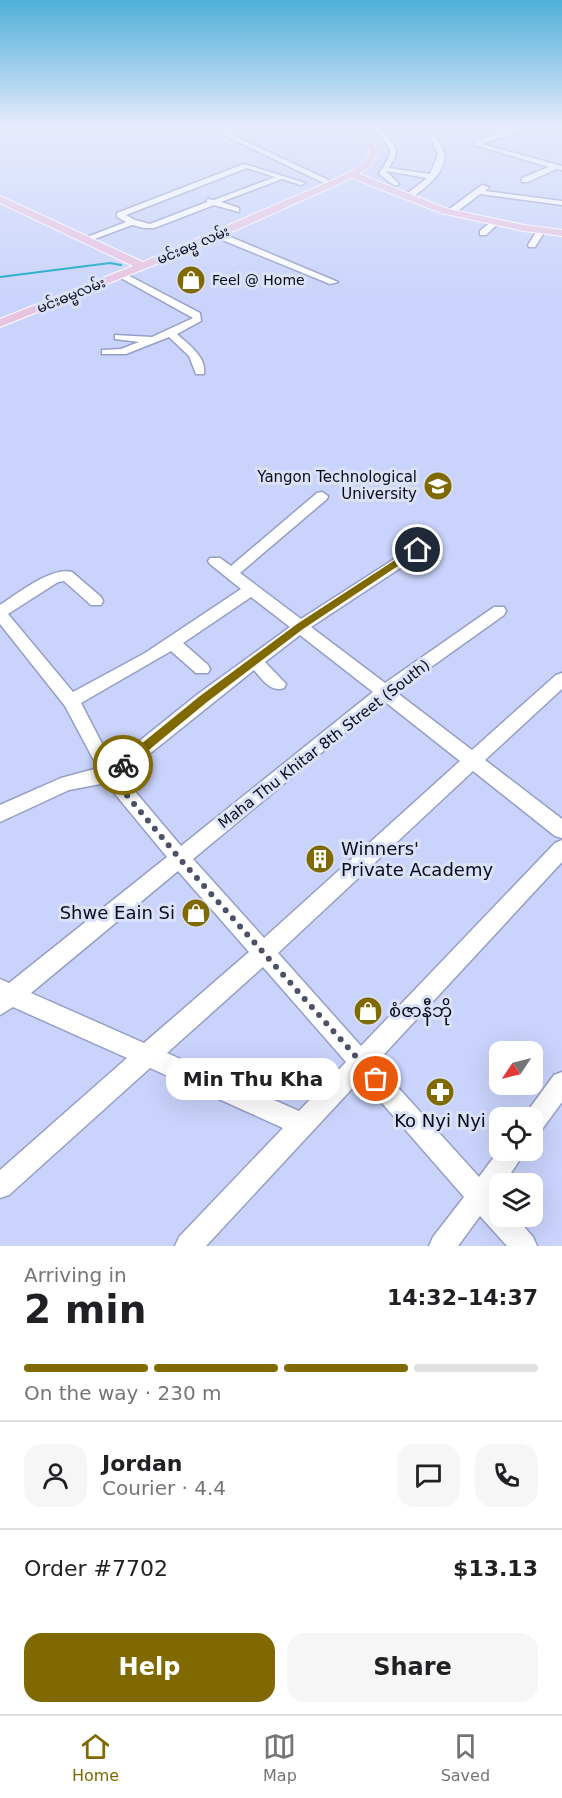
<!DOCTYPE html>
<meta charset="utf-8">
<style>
body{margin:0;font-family:"DejaVu Sans","Noto Sans Myanmar",sans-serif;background:#f6f6f6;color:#202124;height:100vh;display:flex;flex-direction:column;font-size:22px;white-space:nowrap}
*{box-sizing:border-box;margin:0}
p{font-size:20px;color:#757577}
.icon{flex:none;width:33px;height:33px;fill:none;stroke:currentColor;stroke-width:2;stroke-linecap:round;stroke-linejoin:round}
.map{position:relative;height:1246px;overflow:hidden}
.panel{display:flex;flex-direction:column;background:#fff;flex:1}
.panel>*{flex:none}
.needle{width:39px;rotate:235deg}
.tools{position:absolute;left:489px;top:1041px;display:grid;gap:12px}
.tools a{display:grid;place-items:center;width:54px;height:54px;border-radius:12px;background:#fff;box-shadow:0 6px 24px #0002;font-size:30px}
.pin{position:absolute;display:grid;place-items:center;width:51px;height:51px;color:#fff;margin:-26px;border:3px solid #fff;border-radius:50%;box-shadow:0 2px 6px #0007}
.courier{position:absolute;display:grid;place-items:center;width:60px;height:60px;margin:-30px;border:4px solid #7f6900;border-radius:50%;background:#fff;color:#222;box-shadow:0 2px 8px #0007}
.bubble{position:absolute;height:42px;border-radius:18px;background:#fff;box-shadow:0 6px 24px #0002;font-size:20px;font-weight:800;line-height:42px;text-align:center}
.summary em{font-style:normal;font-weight:800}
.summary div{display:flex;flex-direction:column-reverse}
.summary{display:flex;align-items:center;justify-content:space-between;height:102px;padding:0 24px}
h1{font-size:39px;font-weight:800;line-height:45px}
.bar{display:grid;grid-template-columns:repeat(4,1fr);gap:9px 6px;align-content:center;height:72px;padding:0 24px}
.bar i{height:8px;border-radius:4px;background:#e0e0e0}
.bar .active{background:#7f6900}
.bar p{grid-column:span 4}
.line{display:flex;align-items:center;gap:15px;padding:0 24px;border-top:2px solid #e0e0e0}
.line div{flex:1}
.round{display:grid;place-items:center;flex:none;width:63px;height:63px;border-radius:18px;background:#f6f6f6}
.primary-button{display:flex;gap:12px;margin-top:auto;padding:12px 24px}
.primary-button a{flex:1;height:69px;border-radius:18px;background:#7f6900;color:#fff;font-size:24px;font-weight:800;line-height:69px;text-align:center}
.primary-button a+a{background:#f6f6f6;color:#202124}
.dock{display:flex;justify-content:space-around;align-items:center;height:84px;border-top:2px solid #e0e0e0;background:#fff;font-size:16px;color:#757577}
.dock a{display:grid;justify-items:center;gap:3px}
.dock .active{color:#7f6900}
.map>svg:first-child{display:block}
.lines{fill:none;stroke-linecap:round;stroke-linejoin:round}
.stream{stroke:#0aa7c1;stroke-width:2}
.minor-casing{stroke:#959ec5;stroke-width:3}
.major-casing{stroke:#fff;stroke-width:2}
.minor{fill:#fff;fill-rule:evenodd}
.major{fill:#e8c3e0;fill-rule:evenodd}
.route{fill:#7f6900}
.done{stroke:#4c5167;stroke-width:6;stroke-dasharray:0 10.8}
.labels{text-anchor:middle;stroke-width:6;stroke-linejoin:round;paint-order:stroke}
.far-street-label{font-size:14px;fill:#090b18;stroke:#dae1f9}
.far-poi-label{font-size:14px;fill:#090b18;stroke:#dae1f9;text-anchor:start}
.poi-label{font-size:15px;fill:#090b18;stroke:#dae1f9;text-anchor:end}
.street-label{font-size:15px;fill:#090b18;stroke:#dae1f9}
.near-poi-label{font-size:18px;fill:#090b18;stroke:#dae1f9;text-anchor:start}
</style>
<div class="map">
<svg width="562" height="1246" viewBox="0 0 562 1246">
<rect width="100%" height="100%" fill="#c9d3fb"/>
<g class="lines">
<polyline class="stream" points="0,277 110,263 121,265"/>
<g class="minor-casing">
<g id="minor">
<polygon points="207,127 215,127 337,184 330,186"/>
<path d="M374 127H380L382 130 420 127 423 129 385 133 396 149 395 157 389 168 430 174 438 155 428 132H432C436 138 443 146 444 153 447 173 424 189 410 199L403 197 427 178 386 171 399 184 395 186 379 174 389 157 390 149 379 134 373 133V131L376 130Z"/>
<polygon points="516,127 524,127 515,133 481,144 562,166 562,170 556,169 528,182 522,182 522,178 549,167 475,145 475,141"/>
<path d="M244 164 305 183 301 185 282 179 221 202 239 208V212L214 205 154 228H144L132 225 89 241 82 239 126 222 117 217V213ZM247 168 275 177 214 200 207 199V202L150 224 135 220 126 215Z"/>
<polygon points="482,185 489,187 485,191 562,201 562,205 480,194 454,214 448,214 448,210"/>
<polygon points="493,220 500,222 486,235 480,235 480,231"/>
<polygon points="538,229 545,231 535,247 529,247 528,245"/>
<polygon points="215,233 221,233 338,282 330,284 215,237"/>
<path d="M122 272 200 313 201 321 177 334C188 344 207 357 204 374H196L189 356 169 337 126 354H102V350L121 349 139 342 115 339V335L152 337 193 318 119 277V273Z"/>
<path d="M322 492 328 496 327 499 240 573 301 619 413 547H423L425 550 423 553 311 627 385 683 494 607H504L506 611 504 615 396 692 472 750 556 675 562 673V689L485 760 562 819V838L555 836 473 771 278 953 361 1046 555 843 562 840V862L376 1063 479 1177 500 1149 526 1150 504 1184H500V1190L495 1195 500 1200V1216H515L533 1237 537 1246H507L480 1216 458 1246H429L433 1237 464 1197 361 1079 206 1246H175L179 1237 283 1128 150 1068 9 1195 0 1198V1170L127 1058 13 1007 0 1015V979L9 983 167 857 106 783 69 790 0 822V805L61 778 98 768 65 706 0 624V605C17 594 52 566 72 572L101 597 103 601 101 605H91L64 581 58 582 8 614 73 692 145 653 241 589 210 564 208 561 210 558H220L231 566 317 493ZM251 597 290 627 198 694 112 763 81 703 171 651 196 673H208L210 669 208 665 183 643ZM300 635 373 692 181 846 122 776 254 670C262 679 271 693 284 688L286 684 265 662ZM384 701 460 761 264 938 193 859ZM178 871 249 952 144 1043 31 993ZM263 967 346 1062 299 1111 167 1053Z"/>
<polygon points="562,1072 562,1102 540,1132 532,1136 532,1118 523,1118 524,1116 554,1075"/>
</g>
</g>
<g class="major-casing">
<polygon id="major" points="358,127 366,127 378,153 371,166 359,174 448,209 524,225 562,230 562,236 524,231 441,213 352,178 189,251 0,327 0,319 133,266 0,203 0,196 143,262 349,173 364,162 370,153"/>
</g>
<use href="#minor" class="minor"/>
<use href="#major" class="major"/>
</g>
<linearGradient id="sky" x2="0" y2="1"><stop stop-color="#4fafd8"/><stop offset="0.42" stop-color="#e7ebfd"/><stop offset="1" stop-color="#e7ebfd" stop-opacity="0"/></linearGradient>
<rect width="562" height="302" fill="url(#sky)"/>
<polygon class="route" points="415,547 422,550 303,629 207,702 127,768 119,768 119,762 200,696 297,624"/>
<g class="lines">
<polyline class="done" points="123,765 110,775 180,859 376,1079"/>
</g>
<defs>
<g id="shop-disc" transform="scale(1.5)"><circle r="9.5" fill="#7f6900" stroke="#dae1f9"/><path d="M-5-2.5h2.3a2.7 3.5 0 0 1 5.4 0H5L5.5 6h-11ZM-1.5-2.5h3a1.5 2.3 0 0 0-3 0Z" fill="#fff"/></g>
<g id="university-disc" transform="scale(1.5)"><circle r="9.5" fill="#7f6900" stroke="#dae1f9"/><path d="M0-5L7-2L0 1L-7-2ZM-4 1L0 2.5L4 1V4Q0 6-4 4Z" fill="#fff"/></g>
<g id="building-disc" transform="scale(1.5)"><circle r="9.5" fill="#7f6900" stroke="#dae1f9"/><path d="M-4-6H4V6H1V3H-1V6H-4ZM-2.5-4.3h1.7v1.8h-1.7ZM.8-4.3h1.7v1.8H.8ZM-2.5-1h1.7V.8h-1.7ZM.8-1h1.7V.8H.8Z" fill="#fff"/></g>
<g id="pharmacy-disc" transform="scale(1.5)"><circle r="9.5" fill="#7f6900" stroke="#dae1f9"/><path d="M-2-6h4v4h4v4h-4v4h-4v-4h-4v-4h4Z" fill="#fff"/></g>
</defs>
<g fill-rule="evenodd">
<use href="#shop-disc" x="191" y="280"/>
<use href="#university-disc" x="438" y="486"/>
<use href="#building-disc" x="320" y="859"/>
<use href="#shop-disc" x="196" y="913"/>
<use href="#shop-disc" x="368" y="1011"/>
<use href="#pharmacy-disc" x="440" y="1092"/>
</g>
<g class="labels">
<g class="far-street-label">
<text transform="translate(193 245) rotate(-23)" y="5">မင်းဓမ္မ လမ်း</text>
<text transform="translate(71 295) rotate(-22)" y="5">မင်းဓမ္မလမ်း</text>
</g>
<g class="far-poi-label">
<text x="212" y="285">Feel @ Home</text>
</g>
<g class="poi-label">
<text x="417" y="482">Yangon Technological<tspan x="417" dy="17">University</tspan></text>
</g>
<g class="street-label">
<text transform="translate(324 744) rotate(-38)" y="5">Maha Thu Khitar 8th Street (South)</text>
</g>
<g class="near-poi-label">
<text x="341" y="855">Winners'<tspan x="341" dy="21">Private Academy</tspan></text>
<text x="175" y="919" text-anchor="end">Shwe Eain Si</text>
<text x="389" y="1017">စံဇာနီဘို</text>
<text x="440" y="1127" text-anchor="middle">Ko Nyi Nyi</text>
</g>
</g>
</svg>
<div class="tools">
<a><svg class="needle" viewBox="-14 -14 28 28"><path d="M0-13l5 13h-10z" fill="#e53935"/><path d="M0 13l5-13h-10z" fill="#757577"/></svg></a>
<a><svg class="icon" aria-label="locate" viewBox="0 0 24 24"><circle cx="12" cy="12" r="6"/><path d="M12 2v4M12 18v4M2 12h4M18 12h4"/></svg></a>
<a><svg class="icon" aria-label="layers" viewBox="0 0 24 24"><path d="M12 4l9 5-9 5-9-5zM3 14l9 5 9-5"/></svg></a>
</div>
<div class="pin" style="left:376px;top:1079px;background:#ea580c"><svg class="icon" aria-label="bag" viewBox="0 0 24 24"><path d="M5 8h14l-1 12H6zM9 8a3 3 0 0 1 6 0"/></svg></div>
<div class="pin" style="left:418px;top:550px;background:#1f2937"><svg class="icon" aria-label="home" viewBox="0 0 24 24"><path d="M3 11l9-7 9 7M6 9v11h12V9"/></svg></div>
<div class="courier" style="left:123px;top:765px"><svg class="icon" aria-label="bike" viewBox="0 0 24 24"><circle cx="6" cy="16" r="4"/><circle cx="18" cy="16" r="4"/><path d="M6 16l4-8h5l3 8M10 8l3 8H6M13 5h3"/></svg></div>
<div class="bubble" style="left:166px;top:1058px;width:174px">Min Thu Kha</div>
</div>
<section class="panel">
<div class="summary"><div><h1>2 min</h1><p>Arriving in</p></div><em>14:32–14:37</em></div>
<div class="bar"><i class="active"></i><i class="active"></i><i class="active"></i><i></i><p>On the way · 230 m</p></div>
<div class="line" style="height:108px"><a class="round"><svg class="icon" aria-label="person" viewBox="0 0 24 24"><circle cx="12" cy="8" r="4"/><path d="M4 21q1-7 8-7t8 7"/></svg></a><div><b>Jordan</b><p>Courier · 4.4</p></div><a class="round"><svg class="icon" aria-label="chat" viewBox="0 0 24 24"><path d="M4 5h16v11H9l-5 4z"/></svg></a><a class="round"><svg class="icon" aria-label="phone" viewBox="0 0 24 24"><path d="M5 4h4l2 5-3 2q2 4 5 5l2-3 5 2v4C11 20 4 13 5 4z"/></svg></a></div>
<div class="line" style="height:78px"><div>Order #7702</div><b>$13.13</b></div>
<div class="primary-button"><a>Help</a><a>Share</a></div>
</section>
<nav class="dock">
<a class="active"><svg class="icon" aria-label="home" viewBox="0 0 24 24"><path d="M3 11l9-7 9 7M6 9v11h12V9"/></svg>Home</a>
<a><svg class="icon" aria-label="map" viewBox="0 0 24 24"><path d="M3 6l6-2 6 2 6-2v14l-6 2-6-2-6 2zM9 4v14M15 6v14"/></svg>Map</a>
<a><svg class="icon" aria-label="saved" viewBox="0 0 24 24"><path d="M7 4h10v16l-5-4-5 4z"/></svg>Saved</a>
</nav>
